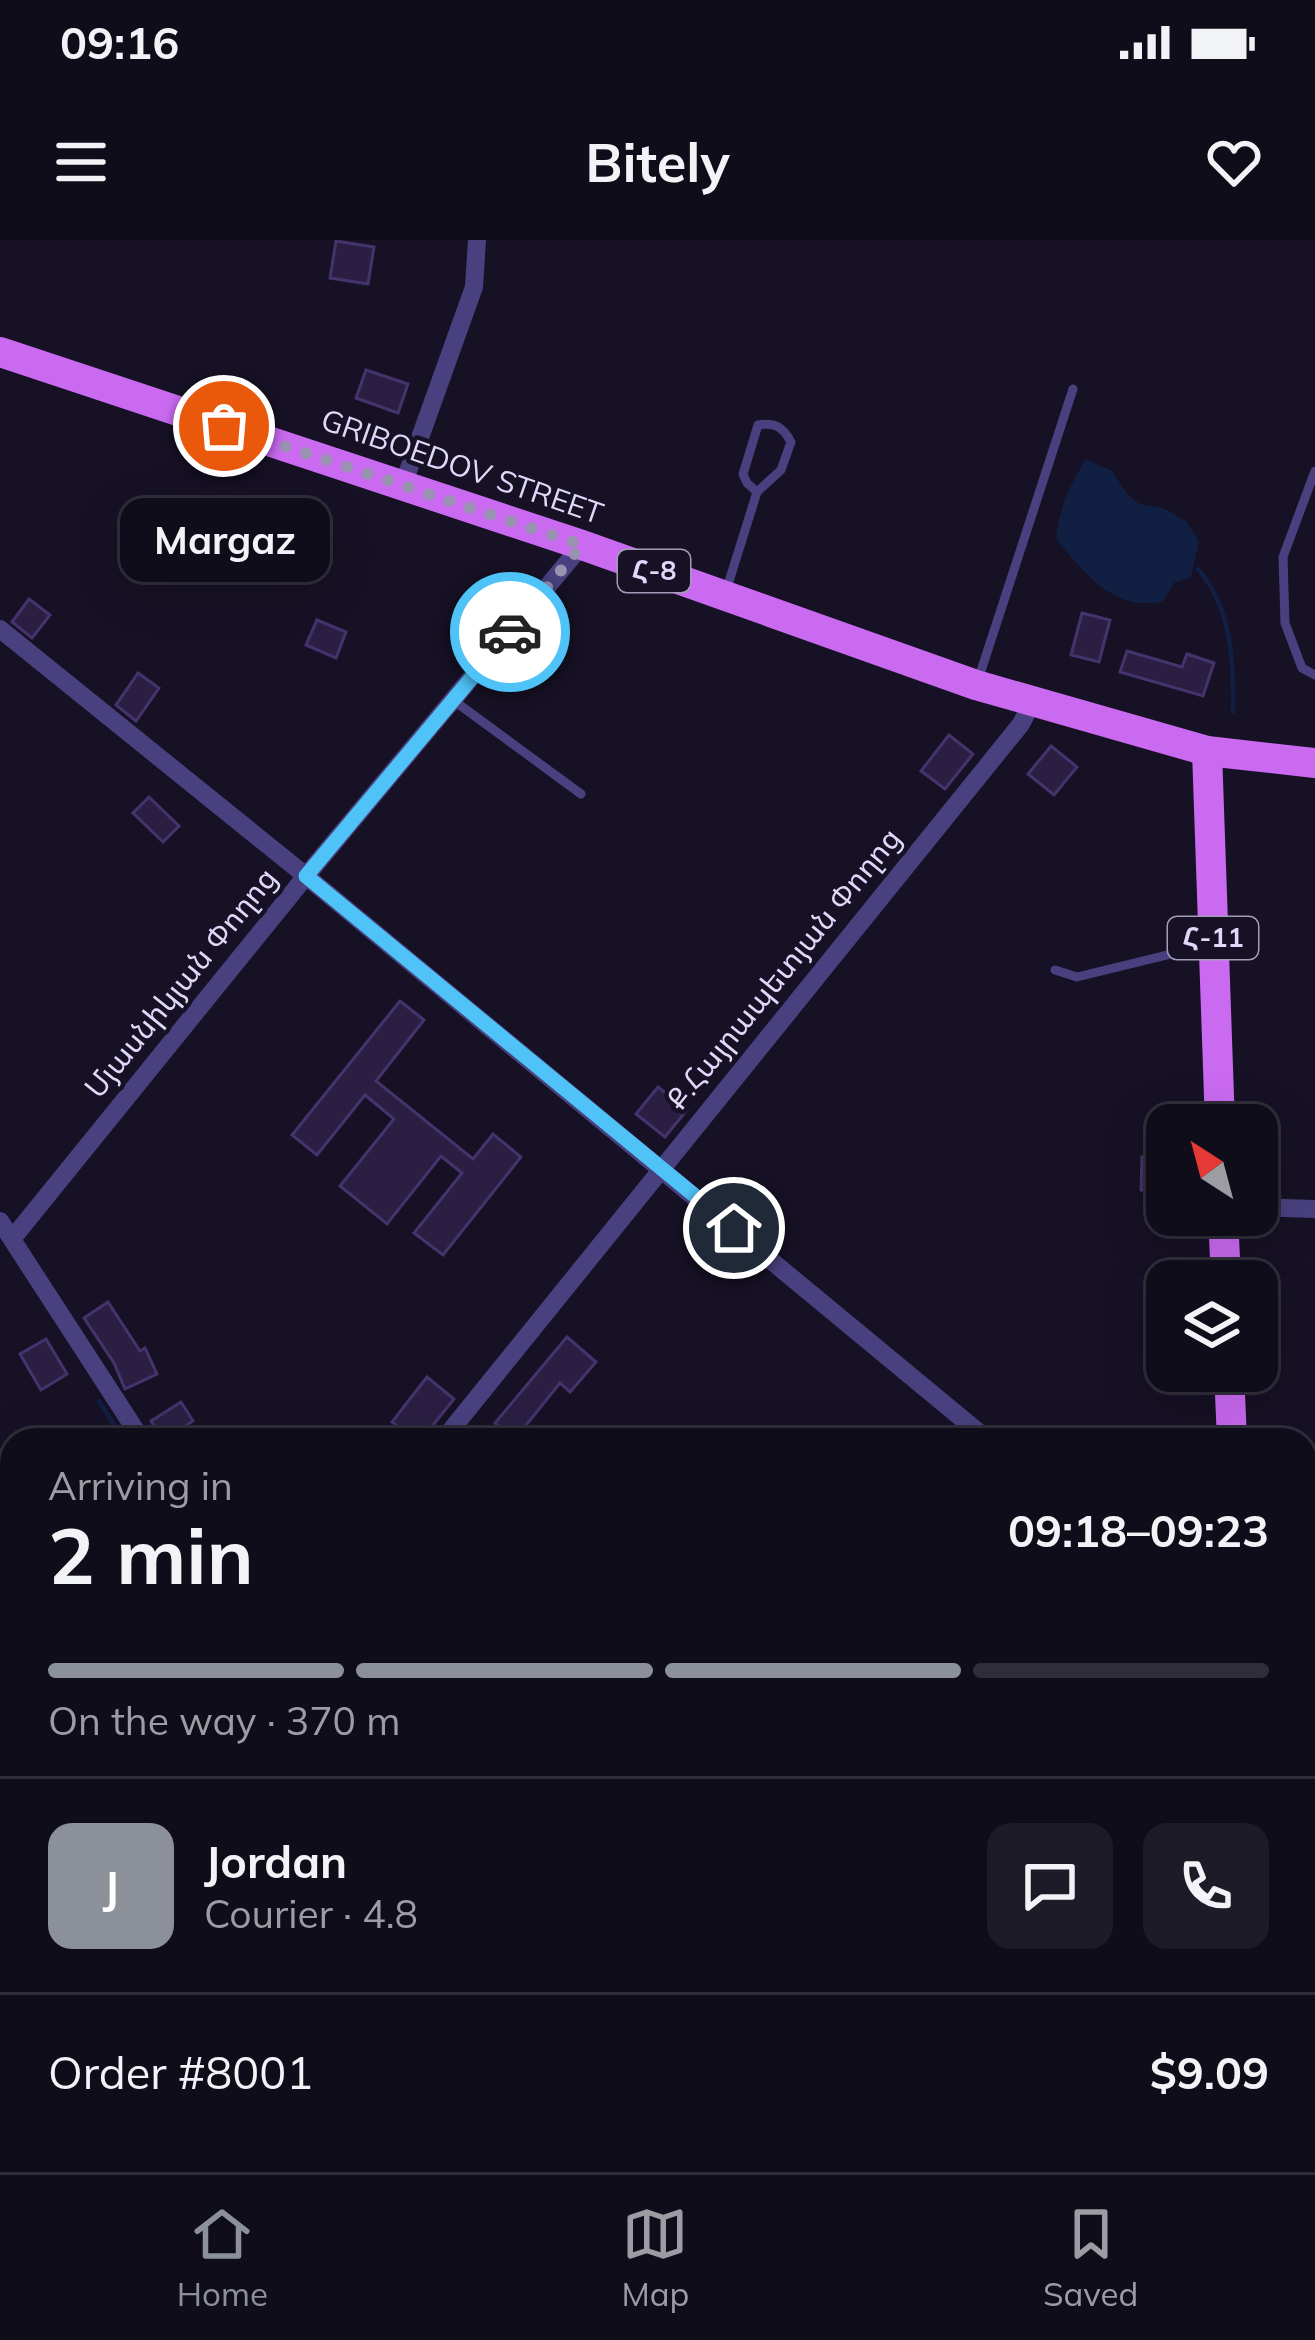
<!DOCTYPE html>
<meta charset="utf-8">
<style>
body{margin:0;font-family:Mulish,"Noto Sans Armenian",sans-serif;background:#1e1b28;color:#f1f3f6;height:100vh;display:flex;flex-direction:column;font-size:45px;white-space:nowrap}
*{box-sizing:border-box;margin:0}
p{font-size:39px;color:#9c9ca3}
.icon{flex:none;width:66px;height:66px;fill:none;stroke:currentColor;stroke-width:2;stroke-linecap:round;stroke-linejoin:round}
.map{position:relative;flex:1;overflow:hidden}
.panel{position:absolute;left:0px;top:1188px;width:1317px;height:744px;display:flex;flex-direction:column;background:#100d1b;border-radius:36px 36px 0 0;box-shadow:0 12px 48px #0002,0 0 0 3px #302d3a}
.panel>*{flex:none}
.needle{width:78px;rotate:324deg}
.fabs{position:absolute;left:1146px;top:864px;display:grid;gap:24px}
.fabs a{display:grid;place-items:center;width:132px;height:132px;border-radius:24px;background:#100d1b;box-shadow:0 12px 48px #0002,0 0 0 3px #302d3a;font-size:60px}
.pin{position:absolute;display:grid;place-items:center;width:102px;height:102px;color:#fff;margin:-51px;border:6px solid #fff;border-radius:50%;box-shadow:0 3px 12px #0007}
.courier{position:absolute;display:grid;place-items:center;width:120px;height:120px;margin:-60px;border:9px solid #4fc3f7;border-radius:50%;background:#fff;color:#222;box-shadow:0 3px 15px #0007}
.bubble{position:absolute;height:84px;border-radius:24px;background:#100d1b;box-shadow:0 12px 48px #0002,0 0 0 3px #302d3a;font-size:39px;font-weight:700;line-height:84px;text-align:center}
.head em{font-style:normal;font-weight:700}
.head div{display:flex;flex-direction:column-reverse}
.head{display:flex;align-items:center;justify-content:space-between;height:204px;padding:0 48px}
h1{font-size:78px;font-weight:700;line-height:90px}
.bar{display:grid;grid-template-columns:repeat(4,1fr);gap:18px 12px;align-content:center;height:144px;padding:0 48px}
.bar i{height:15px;border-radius:9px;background:#302d3a}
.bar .on{background:#8c9099}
.bar p{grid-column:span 4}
.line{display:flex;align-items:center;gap:30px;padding:0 48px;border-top:3px solid #302d3a}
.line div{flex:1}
.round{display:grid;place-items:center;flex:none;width:126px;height:126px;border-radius:24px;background:#1e1b28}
.status{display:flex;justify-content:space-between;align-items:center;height:84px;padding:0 60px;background:#100d1b;direction:ltr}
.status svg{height:33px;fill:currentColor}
header{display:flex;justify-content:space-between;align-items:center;height:156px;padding:0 48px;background:#100d1b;font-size:54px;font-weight:700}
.menu{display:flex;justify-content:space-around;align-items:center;height:168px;border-top:3px solid #302d3a;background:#100d1b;font-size:33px;color:#9c9ca3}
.menu a{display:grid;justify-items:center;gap:6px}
.menu .on{color:#8c9099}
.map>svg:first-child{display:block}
.green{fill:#152c2e}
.water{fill:#111f43}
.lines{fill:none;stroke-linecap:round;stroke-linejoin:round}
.stream{stroke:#111f43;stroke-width:4.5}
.building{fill:#2a1f43;stroke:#44336d;stroke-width:3}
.path{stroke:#3ba9ac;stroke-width:3;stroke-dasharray:6 9;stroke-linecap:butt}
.lane{stroke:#49417f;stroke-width:9}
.street{stroke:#49417f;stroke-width:18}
.secondary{stroke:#8778f2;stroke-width:27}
.primary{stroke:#ca6af1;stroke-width:30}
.done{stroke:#9992b0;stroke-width:12;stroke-dasharray:0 21.6}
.route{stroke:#4fc3f7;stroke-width:15}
.labels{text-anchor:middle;stroke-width:9;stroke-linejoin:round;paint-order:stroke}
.shield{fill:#161124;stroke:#a39cba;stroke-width:3}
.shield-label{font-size:27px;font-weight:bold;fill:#dfd8fb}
.street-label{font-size:30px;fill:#dfd8fb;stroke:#161124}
</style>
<div class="status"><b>09:16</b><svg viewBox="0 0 49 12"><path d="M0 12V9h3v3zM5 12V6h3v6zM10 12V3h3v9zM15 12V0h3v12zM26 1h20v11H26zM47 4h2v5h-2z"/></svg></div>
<header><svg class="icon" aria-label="menu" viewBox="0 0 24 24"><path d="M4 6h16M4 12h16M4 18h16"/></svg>Bitely<svg class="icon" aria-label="heart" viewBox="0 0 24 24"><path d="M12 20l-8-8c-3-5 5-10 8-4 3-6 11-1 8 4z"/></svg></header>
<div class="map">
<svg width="1315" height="1932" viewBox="0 0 1315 1932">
<rect width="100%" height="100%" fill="#161124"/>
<g class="green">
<polygon points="0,1334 12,1355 12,1495 0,1505"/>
<polygon points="1315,1563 1315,1817 1305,1817 1305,1565"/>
</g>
<path class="water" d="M1086 219 1112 231 1128 255 1139 264 1163 268 1186 281 1199 301 1191 337 1174 343 1162 362C1112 371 1085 333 1056 299 1060 267 1069 246 1086 219Z"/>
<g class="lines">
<g class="stream">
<path d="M1198 329C1232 368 1234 423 1233 472"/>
<polyline points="99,1161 124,1200"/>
</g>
</g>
<g class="building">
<polygon points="336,1 374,7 368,44 330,38"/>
<polygon points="366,130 408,144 398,173 356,158"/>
<polygon points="29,359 50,375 32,398 12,382"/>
<polygon points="1082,373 1110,380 1099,422 1071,415"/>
<polygon points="317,380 346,392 336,418 306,405"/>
<polygon points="1127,411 1182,427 1187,414 1214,423 1203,456 1120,432"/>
<polygon points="138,433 159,448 136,481 116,465"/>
<polygon points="949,495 973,514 945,549 921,531"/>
<polygon points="1051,506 1077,527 1054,555 1028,534"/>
<polygon points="149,557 179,586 163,602 133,573"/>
<polygon points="400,761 424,780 376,841 473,919 493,894 521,917 443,1015 414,993 462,933 441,916 387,984 340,946 394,879 365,855 317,915 292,895"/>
<polygon points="658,847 687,870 665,897 636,874"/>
<polygon points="1142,917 1167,917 1167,978 1147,978 1148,950 1141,950"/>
<polygon points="108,1062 140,1111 145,1108 157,1134 125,1149 114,1123 84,1078"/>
<polygon points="567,1097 596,1122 570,1152 560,1143 515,1199 495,1183"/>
<polygon points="46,1099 67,1134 41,1150 20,1114"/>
<polygon points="427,1137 454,1159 421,1200 415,1200 392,1182"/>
<polygon points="181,1162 193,1181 162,1200 151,1181"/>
</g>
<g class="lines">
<g class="path">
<polyline points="0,1676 12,1686"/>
<polyline points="0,1817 12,1848"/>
<polyline points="40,1920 46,1932"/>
<polyline points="127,1920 132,1932"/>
</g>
<g class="lane">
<polyline points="1315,231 1283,317 1285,383 1302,428 1315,435"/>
<path d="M726 351 757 252 781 230 791 202C783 187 775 182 758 185L743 234 747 243 757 252"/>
<polyline points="978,440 1073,149"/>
<polyline points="453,460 581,554"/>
<polyline points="1055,730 1077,737 1208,705"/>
</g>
<g class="street">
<polyline points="403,245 474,47 477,0"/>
<polyline points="0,389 306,636 988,1200"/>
<polyline points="1257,967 1315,969"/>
<polyline points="0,981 142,1200"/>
<polyline points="12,999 306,636 582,305"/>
<polyline points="443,1200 1021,484 1033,461"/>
<polyline points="0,1263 12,1257"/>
<polyline points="1305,1835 1315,1835"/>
<polyline points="497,1920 502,1932"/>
</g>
<polyline class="secondary" points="1305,1418 1315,1417"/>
<g class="primary">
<polyline points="0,112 582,305 976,445 1207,511 1315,523"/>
<polyline points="1207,511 1220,885"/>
<polyline points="1223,975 1226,1041"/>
<polyline points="1229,1131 1232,1200"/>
<polyline points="1252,1920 1252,1932"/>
</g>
</g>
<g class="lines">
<polyline class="done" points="224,186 582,305 510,392"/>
<polyline class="route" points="510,392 306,636 734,988"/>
</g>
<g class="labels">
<g class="shield">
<rect x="618" y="310" width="72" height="42" rx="9"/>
<rect x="1168" y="677" width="90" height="42" rx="9"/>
</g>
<g class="shield-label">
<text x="654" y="340">Հ-8</text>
<text x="1213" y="707">Հ-11</text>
</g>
<g class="street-label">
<text transform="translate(462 227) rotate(19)" y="10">GRIBOEDOV STREET</text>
<text transform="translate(784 729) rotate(-51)" y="10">Ք.Հայրապետյան Փողոց</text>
<text transform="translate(181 743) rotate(-51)" y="10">Մյասնիկյան Փողոց</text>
</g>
</g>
</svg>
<div class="fabs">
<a><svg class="needle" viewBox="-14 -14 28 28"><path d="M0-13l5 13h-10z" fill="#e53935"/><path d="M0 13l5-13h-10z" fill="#9c9ca3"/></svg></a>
<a><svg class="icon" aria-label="layers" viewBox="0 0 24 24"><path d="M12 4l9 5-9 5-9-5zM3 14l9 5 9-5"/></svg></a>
</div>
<div class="pin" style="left:224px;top:186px;background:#ea580c"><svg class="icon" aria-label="bag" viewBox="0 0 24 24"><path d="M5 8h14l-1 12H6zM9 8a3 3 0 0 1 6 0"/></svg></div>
<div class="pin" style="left:734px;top:988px;background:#1f2937"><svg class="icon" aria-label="home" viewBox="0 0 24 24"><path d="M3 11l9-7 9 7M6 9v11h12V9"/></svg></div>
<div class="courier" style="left:510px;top:392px"><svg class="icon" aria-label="car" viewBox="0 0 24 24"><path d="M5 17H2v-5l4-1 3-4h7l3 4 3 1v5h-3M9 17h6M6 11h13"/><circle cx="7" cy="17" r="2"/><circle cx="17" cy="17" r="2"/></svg></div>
<div class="bubble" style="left:120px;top:258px;width:210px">Margaz</div>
<section class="panel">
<div class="head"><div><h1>2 min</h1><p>Arriving in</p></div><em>09:18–09:23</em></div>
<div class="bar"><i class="on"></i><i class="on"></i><i class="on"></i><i></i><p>On the way · 370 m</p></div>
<div class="line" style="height:216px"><b class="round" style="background:#8c9099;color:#fff">J</b><div><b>Jordan</b><p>Courier · 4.8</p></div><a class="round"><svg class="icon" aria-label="chat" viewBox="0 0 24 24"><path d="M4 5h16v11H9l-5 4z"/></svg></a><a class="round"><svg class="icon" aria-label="phone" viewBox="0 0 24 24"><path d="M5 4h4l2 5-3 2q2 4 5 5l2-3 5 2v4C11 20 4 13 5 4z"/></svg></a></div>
<div class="line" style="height:156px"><div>Order #8001</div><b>$9.09</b></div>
</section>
</div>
<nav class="menu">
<a class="on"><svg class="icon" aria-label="home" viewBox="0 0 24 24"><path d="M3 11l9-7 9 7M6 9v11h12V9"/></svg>Home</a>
<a><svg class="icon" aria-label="map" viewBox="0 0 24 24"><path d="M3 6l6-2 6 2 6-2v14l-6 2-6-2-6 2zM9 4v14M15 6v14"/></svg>Map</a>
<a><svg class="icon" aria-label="saved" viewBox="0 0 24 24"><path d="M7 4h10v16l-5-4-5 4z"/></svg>Saved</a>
</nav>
